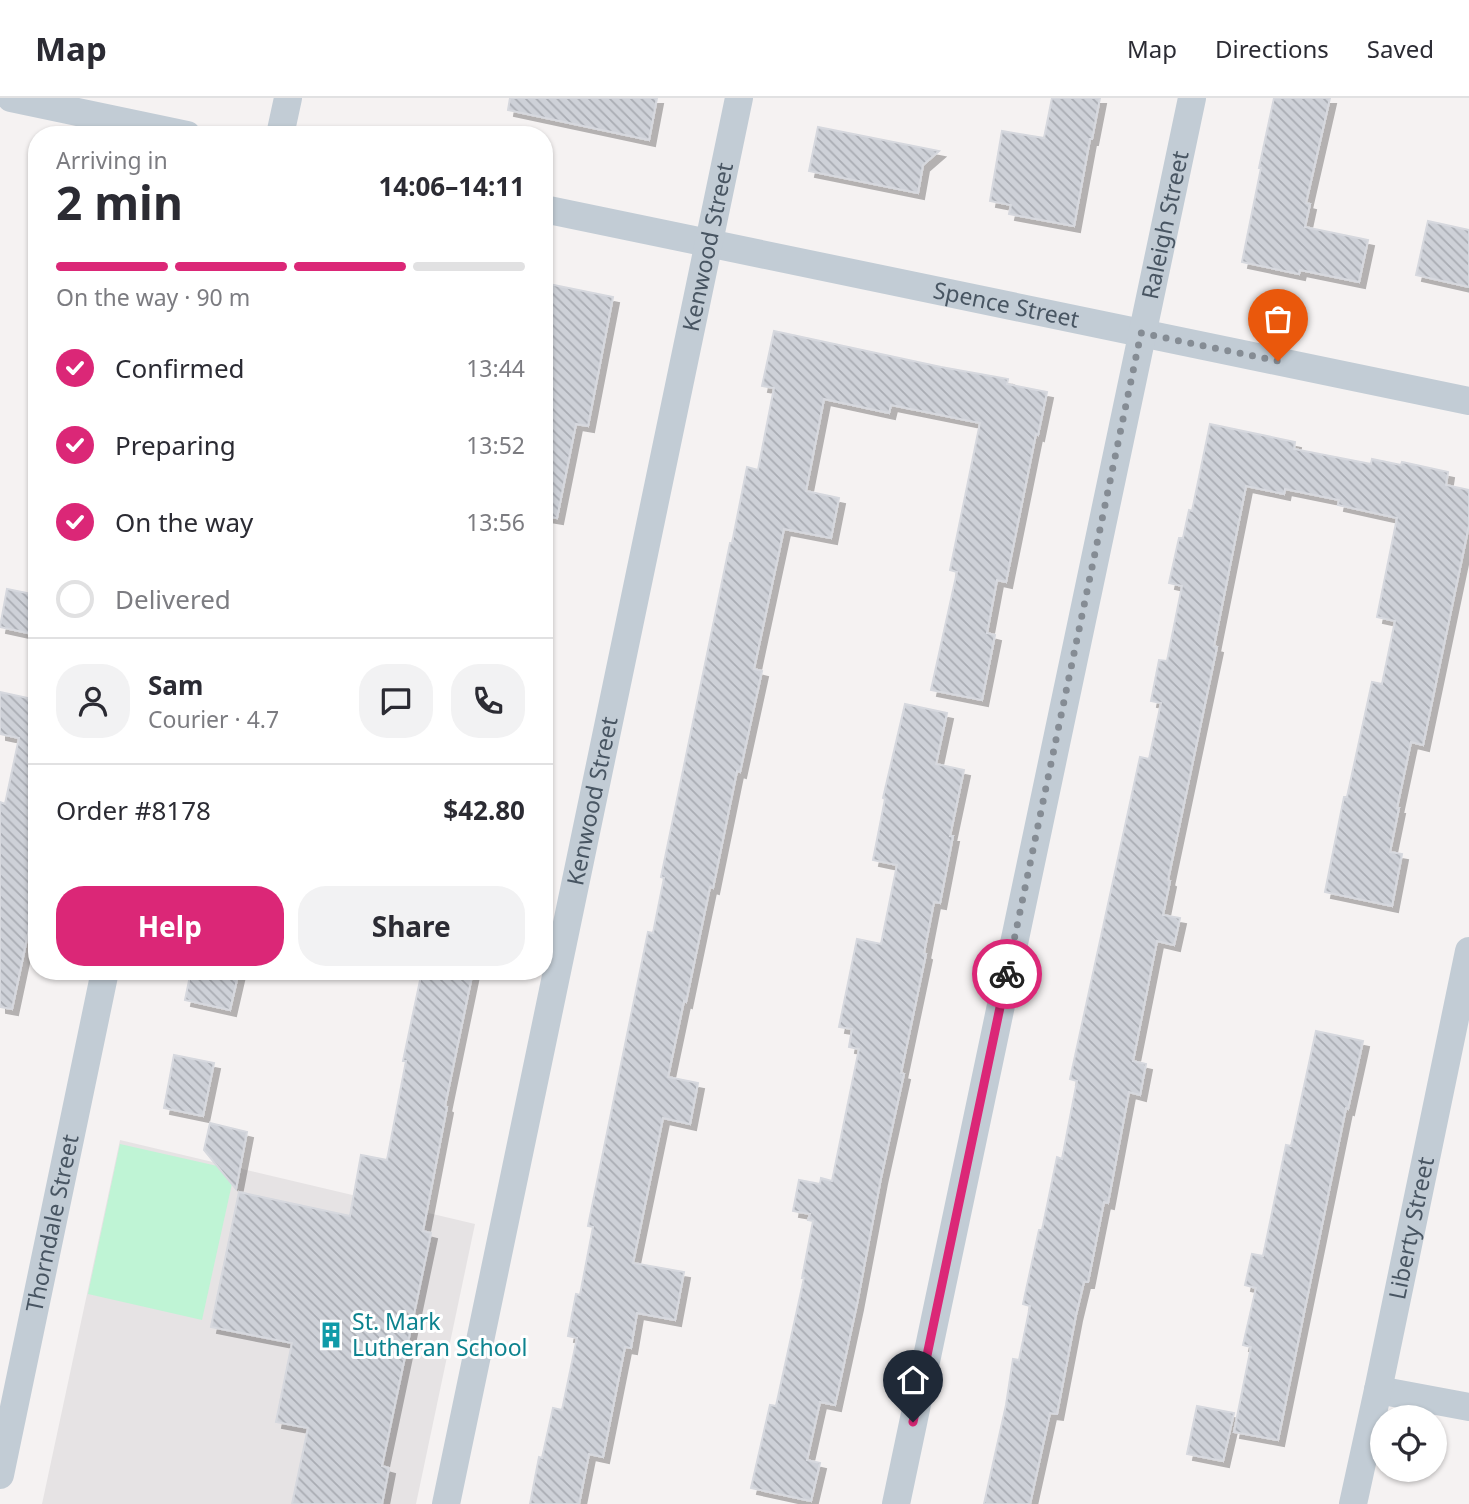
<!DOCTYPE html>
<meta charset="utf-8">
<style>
body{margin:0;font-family:"Noto Sans",sans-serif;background:#f2f2f3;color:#2b2b33;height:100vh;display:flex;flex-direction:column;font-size:26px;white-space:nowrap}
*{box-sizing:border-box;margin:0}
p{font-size:23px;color:#7c7c81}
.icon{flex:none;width:38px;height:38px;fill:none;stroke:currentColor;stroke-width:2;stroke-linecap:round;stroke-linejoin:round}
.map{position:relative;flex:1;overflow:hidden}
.details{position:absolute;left:28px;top:28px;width:525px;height:854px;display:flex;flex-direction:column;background:#fff;border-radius:28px;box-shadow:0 2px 5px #0004}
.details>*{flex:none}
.buttons{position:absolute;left:1370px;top:1307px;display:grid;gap:14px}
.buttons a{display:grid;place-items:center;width:77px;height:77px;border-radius:50%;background:#fff;box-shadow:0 2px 5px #0004;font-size:35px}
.pin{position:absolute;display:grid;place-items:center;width:60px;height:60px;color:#fff;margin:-72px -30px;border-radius:50% 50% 50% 0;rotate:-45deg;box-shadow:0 0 7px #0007}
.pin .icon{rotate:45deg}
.courier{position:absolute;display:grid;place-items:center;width:70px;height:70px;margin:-35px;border:5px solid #db2777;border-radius:50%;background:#fff;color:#222;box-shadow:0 2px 9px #0007}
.overview em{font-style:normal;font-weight:700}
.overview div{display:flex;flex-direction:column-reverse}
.overview{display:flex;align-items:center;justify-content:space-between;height:119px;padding:0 28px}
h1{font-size:46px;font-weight:700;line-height:52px}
.bar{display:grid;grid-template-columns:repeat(4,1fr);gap:10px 7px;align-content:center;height:84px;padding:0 28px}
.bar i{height:9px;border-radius:5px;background:#e1e1e2}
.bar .current{background:#db2777}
.bar p{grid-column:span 4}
.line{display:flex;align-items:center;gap:18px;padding:0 28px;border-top:2px solid #e1e1e2}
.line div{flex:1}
.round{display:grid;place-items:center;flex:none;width:74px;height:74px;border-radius:28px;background:#f2f2f3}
ol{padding:0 28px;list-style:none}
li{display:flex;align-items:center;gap:21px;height:77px}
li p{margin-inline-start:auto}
li .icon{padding:7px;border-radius:50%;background:#db2777;color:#fff;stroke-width:4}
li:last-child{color:#7c7c81}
li i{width:38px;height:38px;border:4px solid #e1e1e2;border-radius:50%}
.primary-button{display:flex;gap:14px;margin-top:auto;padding:14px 28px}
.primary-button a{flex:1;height:80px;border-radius:28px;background:#db2777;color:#fff;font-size:28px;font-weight:700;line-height:80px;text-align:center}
.primary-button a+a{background:#f2f2f3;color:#2b2b33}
header{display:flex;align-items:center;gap:42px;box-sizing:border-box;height:98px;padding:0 35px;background:#fff;border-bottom:2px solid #e1e1e2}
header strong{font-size:33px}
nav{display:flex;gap:38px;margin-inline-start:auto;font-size:24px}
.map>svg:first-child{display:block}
.education{fill:#e6e3e4}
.green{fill:#bff4d5}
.building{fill:url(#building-back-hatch);stroke:#d6d8de;stroke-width:2;filter:url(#shadow)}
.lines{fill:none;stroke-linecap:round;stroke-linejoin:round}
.minor{stroke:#c2ccd5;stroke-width:28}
.done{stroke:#858c94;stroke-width:7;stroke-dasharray:0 12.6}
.route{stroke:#db2777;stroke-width:9}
.labels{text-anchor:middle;stroke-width:6;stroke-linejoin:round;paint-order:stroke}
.street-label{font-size:23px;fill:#485562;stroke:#fff}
.culture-label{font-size:23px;fill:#0d838f;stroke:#fff;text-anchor:start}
</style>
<header>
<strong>Map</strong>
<nav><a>Map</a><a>Directions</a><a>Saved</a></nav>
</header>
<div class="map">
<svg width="1469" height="1406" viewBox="0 0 1469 1406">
<defs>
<pattern id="building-back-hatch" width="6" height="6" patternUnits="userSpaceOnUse" patternTransform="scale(1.75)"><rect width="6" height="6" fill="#ced1d8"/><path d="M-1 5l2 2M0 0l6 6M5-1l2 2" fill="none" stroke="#a9acb3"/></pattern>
<filter id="shadow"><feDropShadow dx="6" dy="6" stdDeviation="0" flood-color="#0004"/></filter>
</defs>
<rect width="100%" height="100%" fill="#f5f2f2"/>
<polygon class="education" points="120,1042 475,1126 416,1406 42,1406"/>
<polygon class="green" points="120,1046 235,1072 202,1222 88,1196"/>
<g class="building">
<polygon points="510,0 657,0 649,42 508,12"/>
<polygon points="1052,0 1100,0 1092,41 1090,41 1074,128 1009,116 1011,107 990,103 1002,33 1044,40"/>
<polygon points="1274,0 1330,0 1306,105 1310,106 1305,129 1368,142 1359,184 1300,172 1299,176 1242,164 1261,70 1259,70"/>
<polygon points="818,29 939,53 923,67 918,95 809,73"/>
<polygon points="1428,123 1469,132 1469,189 1416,177"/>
<polygon points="544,185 613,199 588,328 576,326 557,420 544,418"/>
<polygon points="774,233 941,269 1008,281 1007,286 1047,294 1038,337 1036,336 1006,484 997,482 987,535 995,537 982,602 931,592 957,474 950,472 980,325 891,307 889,315 824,301 806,393 839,400 831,440 784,431 754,571 762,573 740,674 737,673 713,790 710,789 686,904 684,903 668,979 698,985 690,1026 663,1020 633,1165 684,1174 675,1222 637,1215 631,1250 625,1249 603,1359 589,1356 579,1406 530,1406 539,1359 542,1360 553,1310 562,1312 577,1240 568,1238 576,1196 580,1197 593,1129 588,1128 648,834 653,835 664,780 661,779 730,445 732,445 747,369 758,372 774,290 762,288"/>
<polygon points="1210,326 1295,344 1294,351 1371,366 1372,361 1401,367 1402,364 1448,374 1446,387 1469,392 1469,427 1423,647 1411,644 1397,710 1399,710 1390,754 1402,756 1392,808 1325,794 1344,699 1347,699 1372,584 1382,586 1395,523 1377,519 1397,420 1338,407 1339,402 1285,391 1284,396 1246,388 1214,548 1217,549 1168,782 1170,783 1163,817 1180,820 1174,847 1157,843 1133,963 1146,966 1140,997 1129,994 1108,1105 1104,1104 1088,1184 1084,1184 1076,1217 1057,1316 1050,1315 1030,1406 984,1406 1006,1307 1013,1261 1019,1262 1030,1208 1023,1206 1039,1132 1042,1132 1057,1059 1062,1061 1077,983 1070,981 1140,659 1149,661 1161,605 1151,603 1159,562 1167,563 1182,488 1169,485 1179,440 1183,440 1189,412 1192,413"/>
<polygon points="7,491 37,497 37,537 0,529"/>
<polygon points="0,594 37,602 37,794 12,911 0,909 0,704 5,706 19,640 0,636"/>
<polygon points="905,606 947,615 936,666 964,672 950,738 953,738 940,805 934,804 924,855 926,856 901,975 904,976 881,1080 857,1206 835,1307 820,1304 807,1362 820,1365 811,1403 751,1390 770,1307 776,1308 804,1180 802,1180 813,1123 808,1122 810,1116 793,1113 799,1082 820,1086 821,1080 832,1083 859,951 849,949 852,931 839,929 857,841 881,846 897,767 873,762 885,701 883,700"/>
<polygon points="191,873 239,873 230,912 185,902"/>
<polygon points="422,873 473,873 445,1008 447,1009 423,1133 431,1135 382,1368 389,1370 382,1406 292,1406 308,1330 276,1324 292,1245 211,1229 239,1094 350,1118 361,1057 387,1062 406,963 403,963"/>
<polygon points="1316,933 1363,943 1348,1011 1346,1010 1278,1342 1234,1334 1251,1249 1243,1247 1256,1190 1245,1187 1252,1156 1263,1158 1286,1047 1291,1048"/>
<polygon points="174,957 214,965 203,1018 164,1010"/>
<polygon points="210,1025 247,1034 236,1091 204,1052"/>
<polygon points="1197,1308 1234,1315 1223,1363 1187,1356"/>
</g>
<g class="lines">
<g class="minor">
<polyline points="11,0 187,37"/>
<polyline points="280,37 288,0"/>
<path id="s1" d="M544 111 1469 303"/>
<polyline points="1378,1292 1469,1309"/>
<path id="s2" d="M0 1377 105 873"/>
<path id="s3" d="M446 1406 739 0"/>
<path id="s4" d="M896 1406 1192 0"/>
<path id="s5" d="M1353 1406 1378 1292 1469 853"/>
</g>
</g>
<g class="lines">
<polyline class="done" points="1007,876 1141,235 1278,263"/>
<polyline class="route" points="913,1324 1007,876"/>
</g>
<defs>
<g id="building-bare" transform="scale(2.1)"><path d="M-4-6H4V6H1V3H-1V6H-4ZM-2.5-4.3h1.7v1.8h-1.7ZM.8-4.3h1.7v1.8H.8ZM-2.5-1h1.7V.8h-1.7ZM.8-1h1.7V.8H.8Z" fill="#0f9aa8" stroke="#fff" stroke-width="2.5" paint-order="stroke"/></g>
</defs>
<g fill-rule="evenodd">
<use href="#building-bare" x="331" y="1237"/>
</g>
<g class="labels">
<g class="street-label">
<text dy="8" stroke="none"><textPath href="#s4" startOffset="1307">Raleigh Street</textPath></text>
<text dy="8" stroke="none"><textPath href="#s3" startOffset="1284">Kenwood Street</textPath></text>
<text dy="8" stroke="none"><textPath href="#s1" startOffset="472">Spence Street</textPath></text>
<text dy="8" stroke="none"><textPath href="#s3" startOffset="718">Kenwood Street</textPath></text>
<text dy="8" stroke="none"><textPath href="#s2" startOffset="257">Thorndale Street</textPath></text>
<text dy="8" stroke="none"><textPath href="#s5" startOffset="282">Liberty Street</textPath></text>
</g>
<g class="culture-label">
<text x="352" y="1232">St. Mark<tspan x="352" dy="26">Lutheran School</tspan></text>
</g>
</g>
</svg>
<div class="buttons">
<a><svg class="icon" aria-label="locate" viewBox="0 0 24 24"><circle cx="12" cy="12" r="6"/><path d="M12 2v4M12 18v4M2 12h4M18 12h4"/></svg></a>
</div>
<div class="pin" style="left:1278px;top:263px;background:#ea580c"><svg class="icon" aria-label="bag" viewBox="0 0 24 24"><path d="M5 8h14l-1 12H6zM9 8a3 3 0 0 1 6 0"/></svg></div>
<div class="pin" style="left:913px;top:1324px;background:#1f2937"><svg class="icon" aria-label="home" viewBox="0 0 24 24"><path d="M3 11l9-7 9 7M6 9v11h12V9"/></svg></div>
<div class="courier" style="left:1007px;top:876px"><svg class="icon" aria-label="bike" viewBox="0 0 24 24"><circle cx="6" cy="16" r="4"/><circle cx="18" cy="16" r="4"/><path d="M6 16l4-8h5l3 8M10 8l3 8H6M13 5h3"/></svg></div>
<section class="details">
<div class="overview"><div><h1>2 min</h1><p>Arriving in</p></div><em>14:06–14:11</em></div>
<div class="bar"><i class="current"></i><i class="current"></i><i class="current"></i><i></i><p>On the way · 90 m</p></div>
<ol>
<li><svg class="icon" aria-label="check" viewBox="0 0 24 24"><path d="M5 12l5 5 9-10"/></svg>Confirmed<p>13:44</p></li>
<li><svg class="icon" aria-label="check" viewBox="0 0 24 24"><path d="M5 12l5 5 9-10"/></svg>Preparing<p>13:52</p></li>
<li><svg class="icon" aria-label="check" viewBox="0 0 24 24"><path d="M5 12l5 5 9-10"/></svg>On the way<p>13:56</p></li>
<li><i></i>Delivered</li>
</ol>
<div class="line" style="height:126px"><a class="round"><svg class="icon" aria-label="person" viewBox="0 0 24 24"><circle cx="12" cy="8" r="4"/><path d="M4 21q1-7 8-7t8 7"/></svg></a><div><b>Sam</b><p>Courier · 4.7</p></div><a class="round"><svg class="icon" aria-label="chat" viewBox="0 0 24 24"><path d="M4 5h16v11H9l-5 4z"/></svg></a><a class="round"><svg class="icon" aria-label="phone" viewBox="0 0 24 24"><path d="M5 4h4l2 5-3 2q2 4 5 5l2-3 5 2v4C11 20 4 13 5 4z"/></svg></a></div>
<div class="line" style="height:91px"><div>Order #8178</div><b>$42.80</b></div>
<div class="primary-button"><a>Help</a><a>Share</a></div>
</section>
</div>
